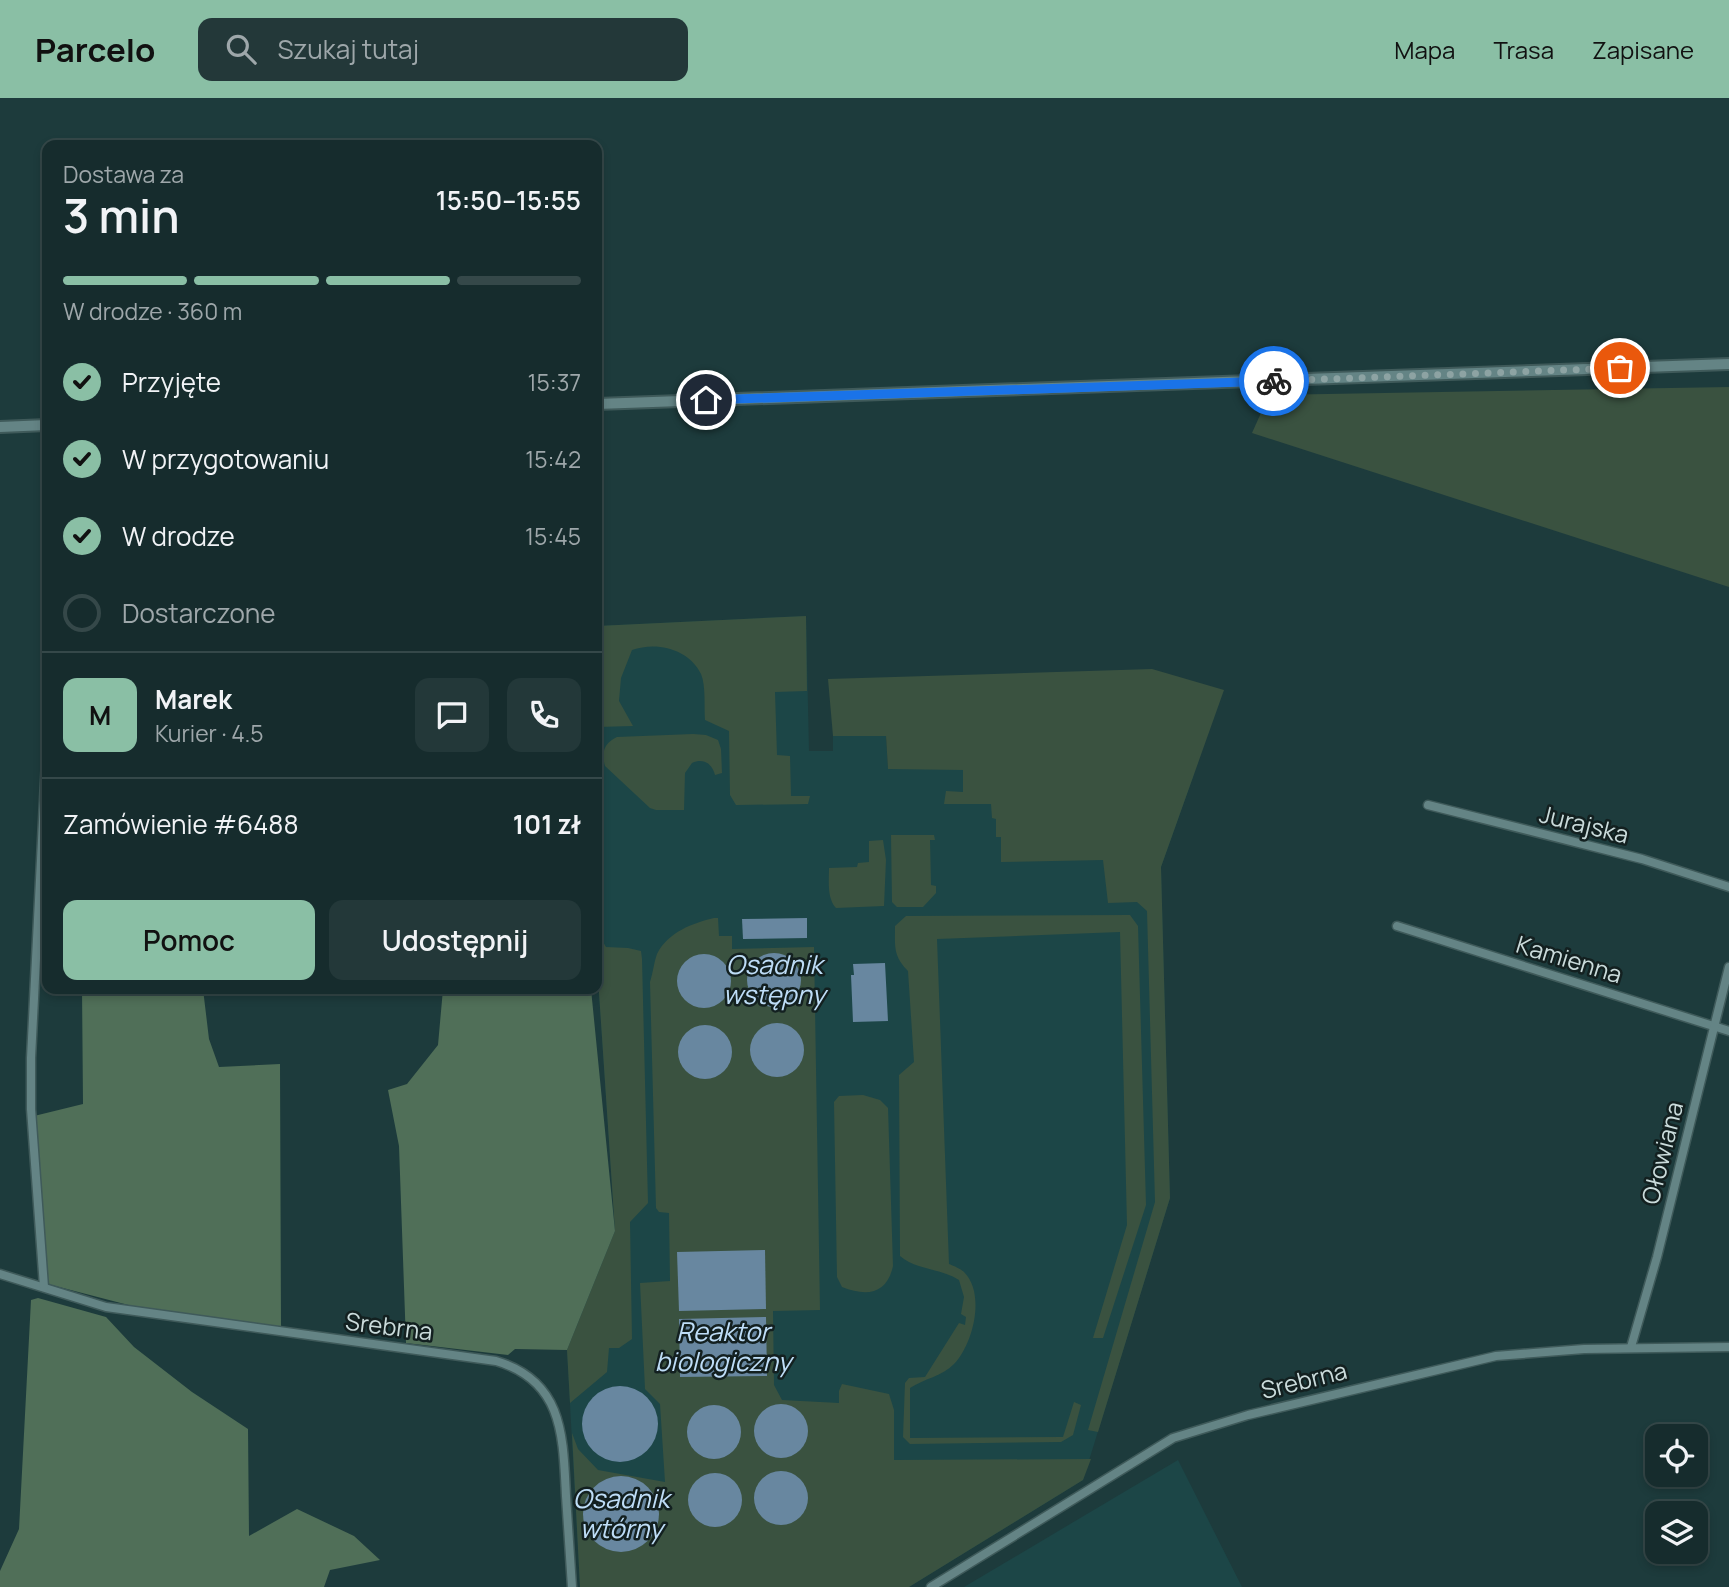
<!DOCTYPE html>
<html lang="pl">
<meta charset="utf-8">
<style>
body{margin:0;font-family:Manrope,sans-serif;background:#233839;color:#f1f3f6;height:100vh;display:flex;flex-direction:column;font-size:26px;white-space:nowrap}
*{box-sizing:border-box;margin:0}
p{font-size:23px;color:#9ea7aa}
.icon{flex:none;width:38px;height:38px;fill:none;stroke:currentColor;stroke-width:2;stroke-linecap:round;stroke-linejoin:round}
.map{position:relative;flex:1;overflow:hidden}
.details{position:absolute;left:42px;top:42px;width:560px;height:854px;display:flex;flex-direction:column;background:#162c2d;border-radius:14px;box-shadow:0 4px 10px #0003,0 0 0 2px #354849}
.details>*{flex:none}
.tools{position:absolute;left:1645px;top:1326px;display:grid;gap:14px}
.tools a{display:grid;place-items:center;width:63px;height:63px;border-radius:14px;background:#162c2d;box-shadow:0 4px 10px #0003,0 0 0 2px #354849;font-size:35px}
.pin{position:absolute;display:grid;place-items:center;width:60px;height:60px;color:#fff;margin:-30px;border:4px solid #fff;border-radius:50%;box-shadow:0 2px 7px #0007}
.courier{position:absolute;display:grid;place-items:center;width:70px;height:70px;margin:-35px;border:5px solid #1a73e8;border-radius:50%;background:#fff;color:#222;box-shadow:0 2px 9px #0007}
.summary em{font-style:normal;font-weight:600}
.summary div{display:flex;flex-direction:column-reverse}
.summary{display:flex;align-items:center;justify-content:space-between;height:119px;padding:0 21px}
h1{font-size:46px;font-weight:600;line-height:52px}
.bar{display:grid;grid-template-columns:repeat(4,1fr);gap:10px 7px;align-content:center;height:84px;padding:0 21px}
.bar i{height:9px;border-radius:5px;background:#354849}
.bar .selected{background:#8abfa5}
.bar p{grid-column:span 4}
.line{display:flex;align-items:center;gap:18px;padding:0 21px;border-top:2px solid #354849}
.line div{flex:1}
.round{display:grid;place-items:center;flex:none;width:74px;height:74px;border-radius:14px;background:#233839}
ol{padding:0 21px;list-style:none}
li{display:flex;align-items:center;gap:21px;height:77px}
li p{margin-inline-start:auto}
li .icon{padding:7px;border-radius:50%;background:#8abfa5;color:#111;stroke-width:4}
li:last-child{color:#9ea7aa}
li i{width:38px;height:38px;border:4px solid #354849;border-radius:50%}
.cta{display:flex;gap:14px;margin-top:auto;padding:14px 21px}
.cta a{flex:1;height:80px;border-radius:14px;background:#8abfa5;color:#111;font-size:28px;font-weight:600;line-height:80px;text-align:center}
.cta a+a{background:#233839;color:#f1f3f6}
header{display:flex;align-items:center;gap:42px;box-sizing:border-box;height:98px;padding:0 35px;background:#8abfa5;color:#111}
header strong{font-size:33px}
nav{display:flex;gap:38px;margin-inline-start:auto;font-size:24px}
.search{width:490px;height:63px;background:#233839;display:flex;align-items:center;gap:18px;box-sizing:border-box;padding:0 24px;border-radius:14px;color:#9ea7aa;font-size:26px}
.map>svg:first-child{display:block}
.built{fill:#1c4647}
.green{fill:#3a5240}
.forest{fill:#506f58}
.water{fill:#6887a0}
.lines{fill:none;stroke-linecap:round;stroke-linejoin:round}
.minor-casing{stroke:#3f5a5a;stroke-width:11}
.tertiary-casing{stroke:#3f5a5a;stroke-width:14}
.minor{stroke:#648485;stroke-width:8}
.tertiary{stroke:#648485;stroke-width:10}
.done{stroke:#8da3a3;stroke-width:7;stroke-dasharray:0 12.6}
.route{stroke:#1a73e8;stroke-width:9}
.labels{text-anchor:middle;stroke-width:5;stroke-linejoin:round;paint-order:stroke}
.street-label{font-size:24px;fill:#cadbdb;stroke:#132020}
.water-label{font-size:26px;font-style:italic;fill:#beddf7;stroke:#132020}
</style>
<header>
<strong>Parcelo</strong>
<div class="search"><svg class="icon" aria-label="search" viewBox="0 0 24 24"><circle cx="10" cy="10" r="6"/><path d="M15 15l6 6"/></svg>Szukaj tutaj</div>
<nav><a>Mapa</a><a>Trasa</a><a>Zapisane</a></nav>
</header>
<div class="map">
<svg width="1729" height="1489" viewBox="0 0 1729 1489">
<rect width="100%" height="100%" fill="#1d3b3c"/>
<g class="built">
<polygon points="806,518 809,653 833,653 833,638 886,638 888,669 1194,676 1161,769 1170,1100 1083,1382 909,1489 580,1489 567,1252 615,1133 597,865 597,528"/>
<polygon points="1178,1362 1242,1489 964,1489"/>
</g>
<g class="green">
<polygon points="1729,289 1729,489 1252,335 1269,297"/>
<path d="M806 518 807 593 775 594 777 657 790 658 791 698H810L808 706 736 707 730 697 729 633 705 622C704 608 706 588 701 576 689 551 657 543 632 552L621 580 619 603 633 628 597 629V528Z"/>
<polygon points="1152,571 1224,592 1161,769 1170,1100 1098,1334 1088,1332 1155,1104 1147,813 1137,804 1108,805 1103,762 1001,764 1001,739 996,739 996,721 992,720 991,706 944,706 946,693 963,694 963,672 888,671 886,638 833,638 828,581"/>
<path d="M693 636 706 637 718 642 721 651 722 675 715 677C712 665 703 660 692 665L685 675 684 712H656L650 710 605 668C601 655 604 645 617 639Z"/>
<polygon points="597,697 603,844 606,849 628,850 641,853 642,861 648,1105 630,1124 632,1241 619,1250 609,1250 607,1274 570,1305 567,1252 615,1133 597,865"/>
<polygon points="891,737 934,737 935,742 930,742 931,787 936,788 936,795 923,809 897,809 892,804"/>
<path d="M883 742 886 762 884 808 836 810C827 800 829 783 829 770L857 769 858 765 869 764V743Z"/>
<path d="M1130 817 1138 828 1146 1107 1103 1240H1093L1127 1127 1120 834 937 841 949 1166C954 1168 961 1171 964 1174 986 1196 973 1246 954 1266 943 1278 923 1281 910 1290V1340L1063 1339 1074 1304 1081 1307 1073 1337 1061 1344 910 1346 903 1339 905 1285 909 1280 925 1279 959 1225 965 1227 966 1219 961 1216 964 1199 959 1182C940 1170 916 1172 900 1158L899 977 914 964 908 873C893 858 895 849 895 828L906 818Z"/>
<path d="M714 820H718L719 838H732V851L814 849 820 1212 773 1213 774 1287 782 1302 839 1305V1293L842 1286 889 1296 894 1312V1362L1091 1361 1083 1382 909 1489H580L572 1335 578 1351 598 1372 665 1384 660 1306 645 1291 640 1185 670 1183 669 1115 659 1114 656 1110 650 884C653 875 654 864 657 856 668 834 693 825 714 820Z"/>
<path d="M863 997 880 1002 888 1010 893 1168C887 1196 867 1199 842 1189L837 1179 834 1004 839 998Z"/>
</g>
<g class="forest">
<polygon points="82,891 203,891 209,941 219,969 280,966 281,1230 136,1209 40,1184 30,1019 83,1006"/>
<polygon points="443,891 591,891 615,1133 567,1252 515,1251 508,1257 406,1245 399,1048 388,992 407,986 438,947"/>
<polygon points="38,1200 106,1219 134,1249 192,1294 248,1331 249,1438 297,1411 354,1438 380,1462 330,1472 324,1489 0,1489 0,1473 19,1431 31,1202"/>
</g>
<g class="water">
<polygon points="807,820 807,840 743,841 742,821"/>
<circle cx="774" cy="882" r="27"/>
<circle cx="704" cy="883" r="27"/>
<polygon points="885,865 888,923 853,924 851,877 854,877 853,866"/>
<circle cx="777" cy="952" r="27"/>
<circle cx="705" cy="954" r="27"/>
<polygon points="765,1152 766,1211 679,1213 677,1154"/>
<polygon points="766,1219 767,1278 680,1279 679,1221"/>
<circle cx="620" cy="1326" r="38"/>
<circle cx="781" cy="1333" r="27"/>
<circle cx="714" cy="1334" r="27"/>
<circle cx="781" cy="1400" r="27"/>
<circle cx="715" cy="1402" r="27"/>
<circle cx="621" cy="1416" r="38"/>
</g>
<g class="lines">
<g class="minor-casing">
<g id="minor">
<polyline points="1428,707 1642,761 1729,789"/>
<polyline points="1397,828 1729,933"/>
<path d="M0 1176 106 1209 496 1263C564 1283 563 1339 566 1398 568 1428 570 1459 572 1489"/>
<polyline points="44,1189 31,1011 31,960 47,643"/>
<polyline points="1631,1249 1657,1159 1729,869"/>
<polyline points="931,1489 1173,1340 1248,1317 1496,1258 1584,1251 1729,1249"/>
</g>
</g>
<g class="tertiary-casing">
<g id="tertiary">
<polyline points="597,306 1729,266"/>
<polyline points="0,329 47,327"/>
</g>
</g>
<use href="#minor" class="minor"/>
<use href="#tertiary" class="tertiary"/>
</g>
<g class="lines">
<polyline class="done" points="1274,283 1620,270"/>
<polyline class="route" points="706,302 1274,283"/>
</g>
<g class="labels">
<g class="street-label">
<text transform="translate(1584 727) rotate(14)" y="8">Jurajska</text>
<text transform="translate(1569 862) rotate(17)" y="8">Kamienna</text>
<text transform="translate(1663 1055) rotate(-76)" y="8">Ołowiana</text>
<text transform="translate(389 1229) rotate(7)" y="8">Srebrna</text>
<text transform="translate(1304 1283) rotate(-14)" y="8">Srebrna</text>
</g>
<g class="water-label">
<text x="774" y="876">Osadnik<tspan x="774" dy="30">wstępny</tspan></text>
<text x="723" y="1243">Reaktor<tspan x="723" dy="30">biologiczny</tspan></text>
<text x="621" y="1410">Osadnik<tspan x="621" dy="30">wtórny</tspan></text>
</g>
</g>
</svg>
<div class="tools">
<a><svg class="icon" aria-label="locate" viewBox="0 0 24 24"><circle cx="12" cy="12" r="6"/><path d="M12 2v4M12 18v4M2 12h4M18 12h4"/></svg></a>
<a><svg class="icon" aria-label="layers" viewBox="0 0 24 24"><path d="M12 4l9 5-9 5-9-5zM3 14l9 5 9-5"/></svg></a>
</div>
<div class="pin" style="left:1620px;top:270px;background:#ea580c"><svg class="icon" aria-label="bag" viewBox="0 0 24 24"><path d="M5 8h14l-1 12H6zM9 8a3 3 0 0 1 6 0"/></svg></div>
<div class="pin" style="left:706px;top:302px;background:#1f2937"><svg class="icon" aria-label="home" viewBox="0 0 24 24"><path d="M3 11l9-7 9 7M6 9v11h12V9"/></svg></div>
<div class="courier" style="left:1274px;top:283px"><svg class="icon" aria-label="bike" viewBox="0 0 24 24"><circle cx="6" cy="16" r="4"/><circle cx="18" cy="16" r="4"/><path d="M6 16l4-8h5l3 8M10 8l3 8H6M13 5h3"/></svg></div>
<section class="details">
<div class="summary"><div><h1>3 min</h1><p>Dostawa za</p></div><em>15:50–15:55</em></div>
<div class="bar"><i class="selected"></i><i class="selected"></i><i class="selected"></i><i></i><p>W drodze · 360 m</p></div>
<ol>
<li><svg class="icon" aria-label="check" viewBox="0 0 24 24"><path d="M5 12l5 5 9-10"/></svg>Przyjęte<p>15:37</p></li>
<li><svg class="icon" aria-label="check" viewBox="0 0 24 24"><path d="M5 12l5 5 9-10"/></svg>W przygotowaniu<p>15:42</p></li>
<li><svg class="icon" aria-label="check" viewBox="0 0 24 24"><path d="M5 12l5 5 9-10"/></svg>W drodze<p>15:45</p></li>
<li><i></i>Dostarczone</li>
</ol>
<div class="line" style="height:126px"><b class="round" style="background:#8abfa5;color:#111">M</b><div><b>Marek</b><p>Kurier · 4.5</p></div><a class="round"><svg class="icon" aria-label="chat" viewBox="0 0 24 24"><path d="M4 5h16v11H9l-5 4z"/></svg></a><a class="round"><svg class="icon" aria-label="phone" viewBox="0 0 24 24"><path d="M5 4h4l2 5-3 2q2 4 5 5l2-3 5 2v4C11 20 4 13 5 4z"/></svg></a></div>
<div class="line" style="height:91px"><div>Zamówienie #6488</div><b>101 zł</b></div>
<div class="cta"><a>Pomoc</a><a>Udostępnij</a></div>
</section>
</div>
